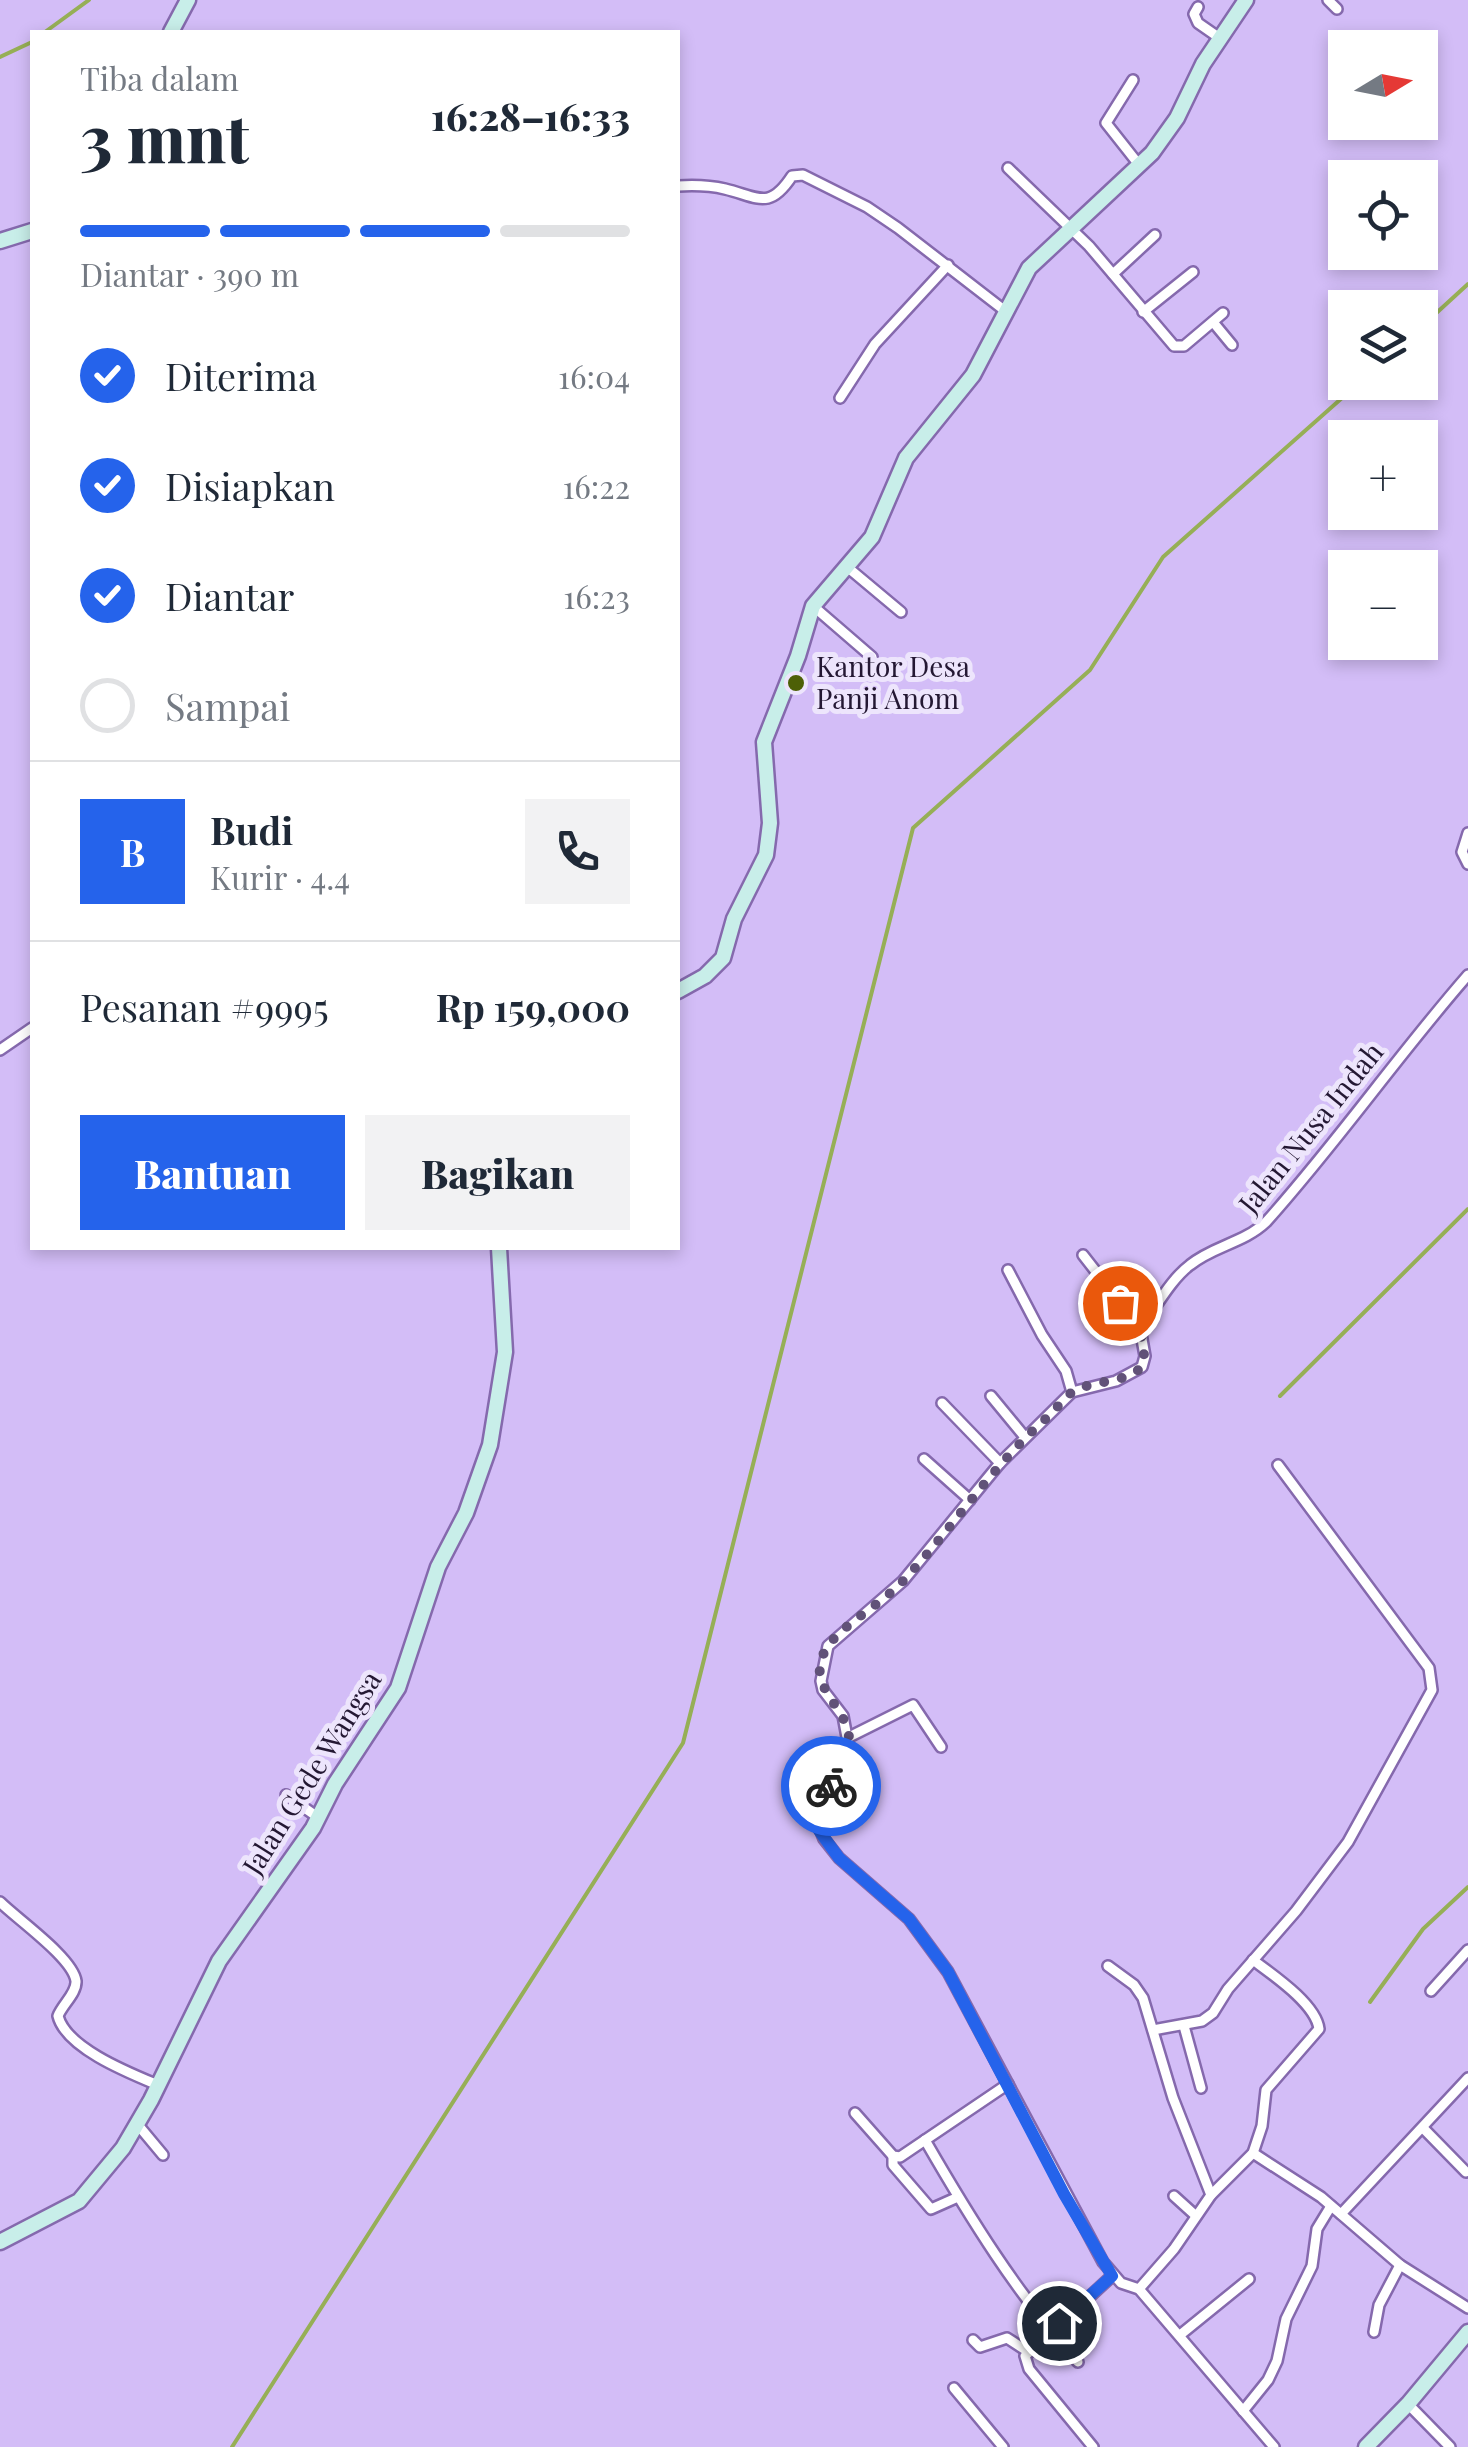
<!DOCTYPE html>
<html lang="id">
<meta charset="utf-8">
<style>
body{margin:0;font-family:"Playfair Display",serif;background:#f2f2f3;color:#1f2937;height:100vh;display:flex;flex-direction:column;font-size:38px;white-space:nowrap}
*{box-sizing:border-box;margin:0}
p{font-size:32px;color:#747a83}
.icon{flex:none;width:55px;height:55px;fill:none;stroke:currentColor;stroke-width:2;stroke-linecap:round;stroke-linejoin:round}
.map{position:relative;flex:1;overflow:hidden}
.side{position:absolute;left:30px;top:30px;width:650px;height:1220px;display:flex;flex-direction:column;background:#fff;border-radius:0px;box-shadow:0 5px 15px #0003}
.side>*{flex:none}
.needle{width:65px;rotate:80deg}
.controls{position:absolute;left:1328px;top:30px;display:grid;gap:20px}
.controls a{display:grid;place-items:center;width:110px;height:110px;border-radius:0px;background:#fff;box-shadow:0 5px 15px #0003;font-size:50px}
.pin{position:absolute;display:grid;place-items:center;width:85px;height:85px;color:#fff;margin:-42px;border:5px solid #fff;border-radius:50%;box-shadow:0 2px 10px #0007}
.courier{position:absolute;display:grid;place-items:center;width:100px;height:100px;margin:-50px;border:8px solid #2563eb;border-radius:50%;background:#fff;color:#222;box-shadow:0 2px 12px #0007}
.headline em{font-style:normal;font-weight:800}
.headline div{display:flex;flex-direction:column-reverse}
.headline{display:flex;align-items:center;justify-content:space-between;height:170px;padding:0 50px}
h1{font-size:65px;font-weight:800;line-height:75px}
.bar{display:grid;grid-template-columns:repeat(4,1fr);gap:15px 10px;align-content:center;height:120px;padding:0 50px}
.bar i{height:12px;border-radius:8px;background:#e0e1e3}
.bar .current{background:#2563eb}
.bar p{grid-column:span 4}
.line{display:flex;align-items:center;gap:25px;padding:0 50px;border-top:2px solid #e0e1e3}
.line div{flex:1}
.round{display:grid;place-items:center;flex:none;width:105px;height:105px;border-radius:0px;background:#f2f2f3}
ol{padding:0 50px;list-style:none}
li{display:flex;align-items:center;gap:30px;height:110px}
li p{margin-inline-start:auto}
li .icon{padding:10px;border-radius:50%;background:#2563eb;color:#fff;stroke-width:4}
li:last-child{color:#747a83}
li i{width:55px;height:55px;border:5px solid #e0e1e3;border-radius:50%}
.primary-button{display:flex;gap:20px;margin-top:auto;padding:20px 50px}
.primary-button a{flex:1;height:115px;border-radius:0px;background:#2563eb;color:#fff;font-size:40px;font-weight:800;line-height:115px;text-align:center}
.primary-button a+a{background:#f2f2f3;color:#1f2937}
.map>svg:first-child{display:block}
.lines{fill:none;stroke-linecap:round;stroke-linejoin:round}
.stream{stroke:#96af56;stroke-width:4}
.street-casing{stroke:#8569ad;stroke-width:14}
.secondary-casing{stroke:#8569ad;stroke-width:19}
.street{stroke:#fff;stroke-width:9}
.secondary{stroke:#c8eee9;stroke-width:14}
.done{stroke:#615278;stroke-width:10;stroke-dasharray:0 18}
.route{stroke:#2563eb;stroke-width:12}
.poi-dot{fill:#4d6007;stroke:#ede5fc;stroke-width:4}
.labels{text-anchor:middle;stroke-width:10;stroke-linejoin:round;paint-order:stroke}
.poi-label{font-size:28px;fill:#241833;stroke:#ede5fc;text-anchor:start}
.street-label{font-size:28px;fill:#241833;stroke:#ede5fc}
</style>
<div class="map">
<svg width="1468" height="2447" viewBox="0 0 1468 2447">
<rect width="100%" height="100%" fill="#d3bdf7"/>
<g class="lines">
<g class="stream">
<polyline points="45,32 89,0"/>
<polyline points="0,57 32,42"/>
<polyline points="1420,328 1468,284"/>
<polyline points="1280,1396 1468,1209"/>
<polyline points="1370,2002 1423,1929 1468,1887"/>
<polyline points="232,2447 683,1743 913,828 1090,670 1163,557 1360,382"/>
</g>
<g class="street-casing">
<g id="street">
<polyline points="1328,0 1337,9"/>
<polyline points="1198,7 1194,14 1198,23 1221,39"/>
<polyline points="1133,80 1106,123 1140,166"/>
<polyline points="1008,168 1089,246 1174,346 1184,346 1223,313"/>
<path d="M678 186C694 185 708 185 725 189 758 197 769 211 792 176L803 175 867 207 898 228 1004 310"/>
<polyline points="1113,274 1155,235"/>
<polyline points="1143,312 1193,272"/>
<polyline points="1213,322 1232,345"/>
<polyline points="840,398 875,344 948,265"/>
<polyline points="846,566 901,612"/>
<polyline points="813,606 872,657"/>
<polyline points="1468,833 1462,852 1468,864"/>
<polyline points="0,1050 32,1028"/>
<polyline points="1083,1255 1140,1328"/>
<polyline points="1008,1270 1042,1335 1066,1371 1072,1392"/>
<polyline points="991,1396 1024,1436"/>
<polyline points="942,1403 1000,1463"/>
<polyline points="924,1459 970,1500"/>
<polyline points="849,1737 913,1705 941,1747"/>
<polyline points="286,1795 319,1818"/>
<path d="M0 1902C17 1919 73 1958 76 1981 77 1993 62 2005 58 2016 66 2048 129 2073 158 2085"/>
<polyline points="1108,1966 1134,1985 1143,1998 1173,2098 1211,2195"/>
<polyline points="1431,1991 1468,1950"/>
<polyline points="1184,2026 1201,2088"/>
<polyline points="1153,2030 1202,2021 1213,2013 1228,1989 1296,1911 1348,1842 1432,1690 1429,1668 1278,1465"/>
<polyline points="855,2113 893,2156 900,2157 1008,2084"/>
<polyline points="138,2125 163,2155"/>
<polyline points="1423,2128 1466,2172"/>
<path d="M925 2140C970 2218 1017 2294 1078 2362"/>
<polyline points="1253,2153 1321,2197 1400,2265 1468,2308"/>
<polyline points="893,2156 893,2165 931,2209 958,2197"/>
<polyline points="1174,2196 1195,2215"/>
<polyline points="1341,2214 1468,2078"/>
<path d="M1139 2289 1174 2249 1211 2195 1253 2153 1262 2126 1266 2090 1319 2029C1316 2004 1273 1975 1253 1960"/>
<polyline points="1374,2332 1379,2305 1400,2265"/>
<polyline points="1180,2335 1249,2279"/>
<polyline points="973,2340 980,2347 1007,2338 1027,2351"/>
<polyline points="954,2388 1003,2447"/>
<polyline points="1408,2404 1450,2447"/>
<polyline points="1243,2411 1268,2380 1277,2361 1286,2319 1312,2266 1317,2229 1331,2206"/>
<polyline points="1093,2447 1029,2369 1025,2356 1112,2276"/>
<path d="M1274 2447 1139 2289 1121 2283 1103 2262 948 1972 909 1919 839 1858 824 1839 816 1819 818 1808 849 1748 843 1716 823 1690 821 1681 828 1646 903 1581 1000 1463 1072 1392 1116 1381 1142 1367 1145 1356 1140 1328C1156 1308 1170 1280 1190 1265 1213 1246 1244 1243 1266 1222 1337 1143 1398 1055 1468 975"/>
</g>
</g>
<g class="secondary-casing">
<g id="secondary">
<polyline points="171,32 188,0"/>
<polyline points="0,241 32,231"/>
<polyline points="678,991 705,976 723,958 734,919 766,855 770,823 764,742 798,656 813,606 872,537 906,458 973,375 1029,268 1152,153 1177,118 1203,64 1246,0"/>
<polyline points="0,2242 79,2201 123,2148 151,2100 219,1961 313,1828 335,1784 398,1688 438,1567 466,1513 490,1445 505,1352 499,1248"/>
<polyline points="1366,2447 1408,2404 1468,2332"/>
</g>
</g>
<use href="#street" class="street"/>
<use href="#secondary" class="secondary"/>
</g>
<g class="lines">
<path class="done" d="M831 1786C838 1773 848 1760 849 1744 852 1706 800 1687 828 1646 842 1625 883 1603 903 1581 954 1527 993 1464 1050 1415 1057 1408 1063 1399 1071 1393 1092 1379 1122 1385 1142 1367 1149 1341 1136 1322 1120 1303"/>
<polyline class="route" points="831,1786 818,1808 818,1829 839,1858 909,1919 948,1972 1064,2194 1112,2276 1059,2323"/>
</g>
<circle class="poi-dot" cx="796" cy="683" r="10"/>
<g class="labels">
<g class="poi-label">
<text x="816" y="677">Kantor Desa<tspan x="816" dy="32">Panji Anom</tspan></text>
</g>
<g class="street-label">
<text transform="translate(1311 1128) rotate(-51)" y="10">Jalan Nusa Indah</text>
<text transform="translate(312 1773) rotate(-58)" y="10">Jalan Gede Wangsa</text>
</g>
</g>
</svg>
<div class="controls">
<a><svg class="needle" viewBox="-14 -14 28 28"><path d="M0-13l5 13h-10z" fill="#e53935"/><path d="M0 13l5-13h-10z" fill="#747a83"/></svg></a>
<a><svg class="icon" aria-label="locate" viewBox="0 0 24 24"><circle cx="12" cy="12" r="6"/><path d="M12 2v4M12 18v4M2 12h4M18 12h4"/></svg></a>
<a><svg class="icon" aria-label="layers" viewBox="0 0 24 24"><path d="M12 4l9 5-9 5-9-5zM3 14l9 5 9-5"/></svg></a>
<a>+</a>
<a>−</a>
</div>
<div class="pin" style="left:1120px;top:1303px;background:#ea580c"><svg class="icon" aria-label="bag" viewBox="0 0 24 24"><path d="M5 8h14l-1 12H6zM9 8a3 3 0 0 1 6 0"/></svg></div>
<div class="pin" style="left:1059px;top:2323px;background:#1f2937"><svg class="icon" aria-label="home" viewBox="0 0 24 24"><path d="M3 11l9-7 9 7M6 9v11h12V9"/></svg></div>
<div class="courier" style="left:831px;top:1786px"><svg class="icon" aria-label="bike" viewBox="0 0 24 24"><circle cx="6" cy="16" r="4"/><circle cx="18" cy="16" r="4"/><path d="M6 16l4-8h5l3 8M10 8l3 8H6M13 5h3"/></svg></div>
<section class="side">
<div class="headline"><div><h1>3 mnt</h1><p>Tiba dalam</p></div><em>16:28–16:33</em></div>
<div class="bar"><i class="current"></i><i class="current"></i><i class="current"></i><i></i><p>Diantar · 390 m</p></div>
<ol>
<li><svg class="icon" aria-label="check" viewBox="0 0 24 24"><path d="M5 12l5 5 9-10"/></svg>Diterima<p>16:04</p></li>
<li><svg class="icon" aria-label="check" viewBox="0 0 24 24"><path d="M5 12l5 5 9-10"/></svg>Disiapkan<p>16:22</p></li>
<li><svg class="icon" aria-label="check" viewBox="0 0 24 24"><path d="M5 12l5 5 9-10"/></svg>Diantar<p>16:23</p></li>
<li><i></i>Sampai</li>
</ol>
<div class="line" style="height:180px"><b class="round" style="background:#2563eb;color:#fff">B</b><div><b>Budi</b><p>Kurir · 4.4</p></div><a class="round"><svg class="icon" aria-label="phone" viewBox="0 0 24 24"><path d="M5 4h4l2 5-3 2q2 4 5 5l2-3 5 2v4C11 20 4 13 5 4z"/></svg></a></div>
<div class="line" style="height:130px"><div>Pesanan #9995</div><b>Rp 159,000</b></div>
<div class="primary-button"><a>Bantuan</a><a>Bagikan</a></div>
</section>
</div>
